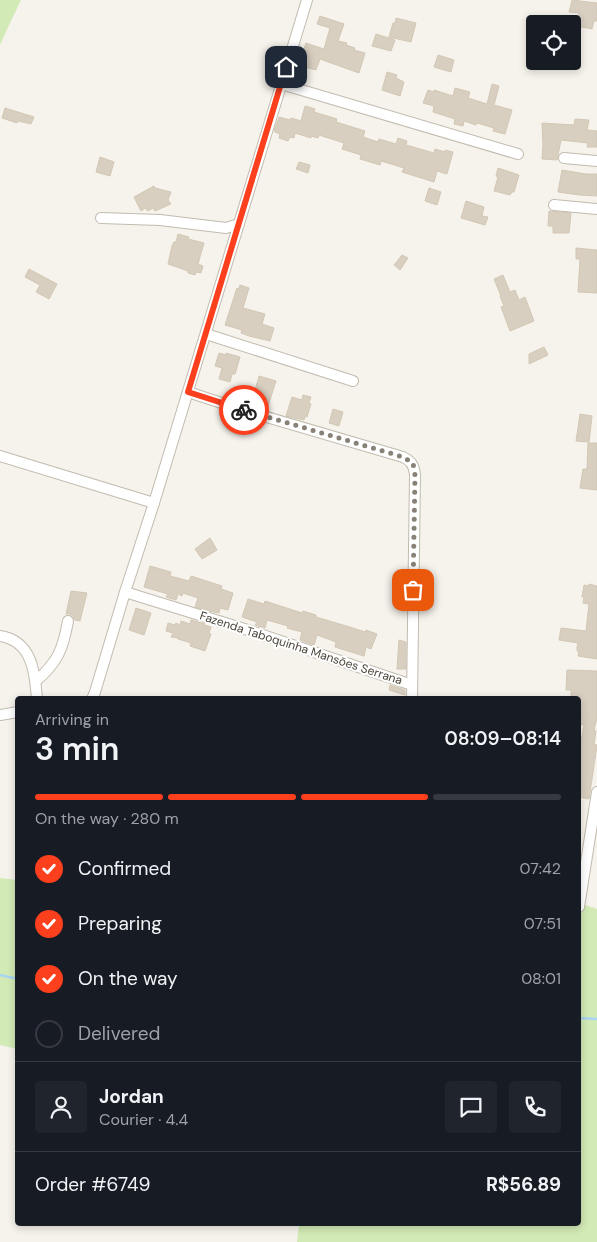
<!DOCTYPE html>
<meta charset="utf-8">
<style>
body{margin:0;font-family:"DM Sans",sans-serif;background:#20242c;color:#f1f3f6;height:100vh;display:flex;flex-direction:column;font-size:19px;white-space:nowrap}
*{box-sizing:border-box;margin:0}
p{font-size:16px;color:#9ea1a6}
.icon{flex:none;width:28px;height:28px;fill:none;stroke:currentColor;stroke-width:2;stroke-linecap:round;stroke-linejoin:round}
.map{position:relative;flex:1;overflow:hidden}
.side{position:absolute;left:15px;top:696px;width:566px;height:530px;display:flex;flex-direction:column;background:#171b24;border-radius:5px;box-shadow:0 2px 8px #0003}
.side>*{flex:none}
.tools{position:absolute;left:526px;top:15px;display:grid;gap:10px}
.tools a{display:grid;place-items:center;width:55px;height:55px;border-radius:5px;background:#171b24;box-shadow:0 2px 8px #0003;font-size:25px}
.pin{position:absolute;display:grid;place-items:center;width:42px;height:42px;color:#fff;margin:-21px;border-radius:10px;box-shadow:0 2px 8px #0006}
.courier{position:absolute;display:grid;place-items:center;width:50px;height:50px;margin:-25px;border:4px solid #fc3f1d;border-radius:50%;background:#fff;color:#222;box-shadow:0 1px 6px #0007}
.summary em{font-style:normal;font-weight:600}
.summary div{display:flex;flex-direction:column-reverse}
.summary{display:flex;align-items:center;justify-content:space-between;height:85px;padding:0 20px}
h1{font-size:32px;font-weight:600;line-height:38px}
.bar{display:grid;grid-template-columns:repeat(4,1fr);gap:8px 5px;align-content:center;height:60px;padding:0 20px}
.bar i{height:6px;border-radius:4px;background:#363941}
.bar .active{background:#fc3f1d}
.bar p{grid-column:span 4}
.line{display:flex;align-items:center;gap:12px;padding:0 20px;border-top:1px solid #363941}
.line div{flex:1}
.round{display:grid;place-items:center;flex:none;width:52px;height:52px;border-radius:5px;background:#20242c}
ol{padding:0 20px;list-style:none}
li{display:flex;align-items:center;gap:15px;height:55px}
li p{margin-inline-start:auto}
li .icon{padding:5px;border-radius:50%;background:#fc3f1d;color:#fff;stroke-width:4}
li:last-child{color:#9ea1a6}
li i{width:28px;height:28px;border:2px solid #363941;border-radius:50%}
.map>svg:first-child{display:block}
.green{fill:#d2eab5}
.lines{fill:none;stroke-linecap:round;stroke-linejoin:round}
.stream{stroke:#a9d4f2;stroke-width:2.5}
.building{fill:#d8cfc1;stroke:#d3c7b4}
.minor-casing{stroke:#c2bbae;stroke-width:12}
.minor{stroke:#fff;stroke-width:10}
.done{stroke:#878178;stroke-width:5;stroke-dasharray:0 9}
.route{stroke:#fc3f1d;stroke-width:6}
.labels{text-anchor:middle;stroke-width:4;stroke-linejoin:round;paint-order:stroke}
.street-label{font-size:12px;fill:#4b4439;stroke:#fff}
</style>
<div class="map">
<svg width="597" height="1242" viewBox="0 0 597 1242">
<rect width="100%" height="100%" fill="#f6f3ec"/>
<g class="green">
<polygon points="0,0 21,0 9,25 0,45"/>
<polygon points="0,878 17,880 17,1049 0,1045"/>
<polygon points="579,903 597,909 597,1242 297,1242 299,1224 579,1224"/>
</g>
<g class="lines">
<g class="stream">
<polyline points="0,975 18,979"/>
<polyline points="579,1018 597,1019"/>
</g>
</g>
<g class="building">
<polygon points="572,0 597,3 597,21 594,21 592,29 577,26 579,13 569,12"/>
<polygon points="320,16 344,24 338,41 347,43 346,45 355,48 354,50 365,53 359,73 320,59 316,70 305,67 305,65 296,62 300,47 304,49 306,43 324,49 330,28 317,24"/>
<polygon points="396,18 416,23 411,42 389,37 393,23 395,23"/>
<polygon points="376,34 395,40 391,51 372,46"/>
<polygon points="438,55 454,60 451,72 434,67"/>
<polygon points="387,72 397,75 396,78 404,82 400,96 382,90"/>
<polygon points="492,84 499,86 494,105 512,110 505,134 493,131 494,128 477,123 476,125 464,121 463,126 454,124 455,119 433,112 434,106 423,103 428,90 434,92 434,90 453,96 455,88 470,92 468,98 487,104"/>
<polygon points="305,106 315,109 314,112 337,119 336,122 365,131 363,137 378,142 379,139 396,144 398,138 407,141 406,145 434,153 435,149 445,152 445,150 453,152 447,174 437,171 434,182 402,172 404,168 381,161 380,165 360,159 361,155 342,149 344,143 319,135 318,138 311,136 311,138 295,133 294,138 290,137 288,141 279,138 280,134 275,132 274,131 279,117 290,120 291,118 301,121"/>
<polygon points="5,108 34,117 31,124 18,121 17,123 2,118"/>
<polygon points="575,119 589,120 587,130 597,131 597,147 587,147 588,143 561,140 557,160 542,159 543,145 542,123 574,125"/>
<polygon points="100,157 114,162 110,176 96,172"/>
<polygon points="299,162 310,165 308,173 296,169"/>
<polygon points="498,168 519,175 514,192 512,192 510,195 494,191 498,177 496,176"/>
<polygon points="562,170 586,174 597,174 597,196 579,195 558,192"/>
<polygon points="154,186 155,188 171,192 168,200 171,204 155,211 153,208 148,211 145,208 141,211 134,197"/>
<polygon points="429,188 441,192 437,205 425,201"/>
<polygon points="466,201 484,207 482,216 488,217 485,225 461,218"/>
<polygon points="549,211 571,213 569,233 553,233 553,226 548,226"/>
<polygon points="178,234 189,237 188,239 204,243 198,264 203,266 201,273 196,272 195,275 188,273 188,271 168,264 172,246 174,242 176,242"/>
<polygon points="576,248 597,250 597,293 578,292 580,259 576,259"/>
<polygon points="402,255 408,258 400,270 394,265"/>
<polygon points="29,269 57,284 49,299 36,292 40,285 25,277"/>
<polygon points="503,275 510,292 515,290 519,300 525,297 534,321 510,331 501,307 504,306 500,296 501,296 494,279"/>
<polygon points="240,285 249,288 243,308 265,314 262,324 274,328 270,341 249,336 241,333 242,330 225,325 237,288 239,289"/>
<polygon points="544,347 548,355 529,364 529,354"/>
<polygon points="219,353 226,355 226,353 240,357 235,374 232,374 230,382 219,379 222,368 215,366"/>
<polygon points="259,376 276,381 268,406 252,401"/>
<polygon points="303,395 311,397 309,403 311,404 307,417 305,416 304,420 286,416 292,397 302,400"/>
<polygon points="333,409 343,412 339,426 329,423"/>
<polygon points="580,414 592,416 589,442 576,441"/>
<polygon points="588,443 597,443 597,490 580,488 583,469 587,469"/>
<polygon points="210,538 217,550 202,559 195,549"/>
<polygon points="150,566 171,572 170,576 189,581 191,576 222,586 221,589 233,593 228,610 220,608 219,613 209,611 195,607 198,598 183,593 182,596 178,594 176,600 166,597 168,594 144,587"/>
<polygon points="589,584 597,586 597,659 578,656 579,652 577,651 577,647 578,643 559,640 561,628 586,631 589,604 583,603 584,597 582,597 584,585 589,586"/>
<polygon points="71,591 87,593 80,621 75,620 73,616 70,614 66,614"/>
<polygon points="248,599 264,604 265,601 302,613 303,611 316,615 316,617 353,628 365,632 366,630 377,634 371,649 366,647 364,656 335,647 336,642 317,635 314,645 300,640 302,632 287,628 288,626 267,620 265,628 255,625 257,622 242,617"/>
<polygon points="136,608 151,613 144,635 129,630"/>
<polygon points="191,620 205,624 204,625 211,627 209,633 211,634 205,651 190,646 191,643 178,639 178,638 171,637 173,633 166,631 168,623 175,625 176,623 180,625 181,621 190,624"/>
<polygon points="399,640 406,642 406,669 397,669"/>
<polygon points="567,670 597,671 597,718 594,730 596,731 594,744 597,745 597,746 589,799 579,797 579,747 580,747 584,725 579,724 579,699 571,699 571,690 566,690"/>
<polygon points="390,685 405,690 405,695 389,690"/>
</g>
<g class="lines">
<g class="minor-casing">
<g id="minor">
<polyline points="281,84 518,154"/>
<polyline points="564,158 597,161"/>
<polyline points="554,205 597,209"/>
<polyline points="101,218 160,220 226,228 239,224"/>
<polyline points="206,334 353,381"/>
<path d="M188 392 246 411 403 457C411 461 414 465 415 475L412 699"/>
<polyline points="0,456 154,503"/>
<polyline points="125,592 251,631 412,685"/>
<path d="M0 636C32 641 35 672 37 699"/>
<path d="M36 681C58 662 63 649 68 621"/>
<polyline points="92,699 95,692 125,592 154,503 307,0"/>
<polyline points="0,715 18,712"/>
<polyline points="579,907 597,792"/>
</g>
</g>
<use href="#minor" class="minor"/>
</g>
<g class="lines">
<polyline class="done" points="244,410 403,457 413,463 415,475 413,590"/>
<polyline class="route" points="244,410 188,392 286,67"/>
</g>
<g class="labels">
<g class="street-label">
<text transform="translate(301 648) rotate(18)" y="4">Fazenda Taboquinha Mansões Serrana</text>
</g>
</g>
</svg>
<div class="tools">
<a><svg class="icon" aria-label="locate" viewBox="0 0 24 24"><circle cx="12" cy="12" r="6"/><path d="M12 2v4M12 18v4M2 12h4M18 12h4"/></svg></a>
</div>
<div class="pin" style="left:413px;top:590px;background:#ea580c"><svg class="icon" aria-label="bag" viewBox="0 0 24 24"><path d="M5 8h14l-1 12H6zM9 8a3 3 0 0 1 6 0"/></svg></div>
<div class="pin" style="left:286px;top:67px;background:#1f2937"><svg class="icon" aria-label="home" viewBox="0 0 24 24"><path d="M3 11l9-7 9 7M6 9v11h12V9"/></svg></div>
<div class="courier" style="left:244px;top:410px"><svg class="icon" aria-label="bike" viewBox="0 0 24 24"><circle cx="6" cy="16" r="4"/><circle cx="18" cy="16" r="4"/><path d="M6 16l4-8h5l3 8M10 8l3 8H6M13 5h3"/></svg></div>
<section class="side">
<div class="summary"><div><h1>3 min</h1><p>Arriving in</p></div><em>08:09–08:14</em></div>
<div class="bar"><i class="active"></i><i class="active"></i><i class="active"></i><i></i><p>On the way · 280 m</p></div>
<ol>
<li><svg class="icon" aria-label="check" viewBox="0 0 24 24"><path d="M5 12l5 5 9-10"/></svg>Confirmed<p>07:42</p></li>
<li><svg class="icon" aria-label="check" viewBox="0 0 24 24"><path d="M5 12l5 5 9-10"/></svg>Preparing<p>07:51</p></li>
<li><svg class="icon" aria-label="check" viewBox="0 0 24 24"><path d="M5 12l5 5 9-10"/></svg>On the way<p>08:01</p></li>
<li><i></i>Delivered</li>
</ol>
<div class="line" style="height:90px"><a class="round"><svg class="icon" aria-label="person" viewBox="0 0 24 24"><circle cx="12" cy="8" r="4"/><path d="M4 21q1-7 8-7t8 7"/></svg></a><div><b>Jordan</b><p>Courier · 4.4</p></div><a class="round"><svg class="icon" aria-label="chat" viewBox="0 0 24 24"><path d="M4 5h16v11H9l-5 4z"/></svg></a><a class="round"><svg class="icon" aria-label="phone" viewBox="0 0 24 24"><path d="M5 4h4l2 5-3 2q2 4 5 5l2-3 5 2v4C11 20 4 13 5 4z"/></svg></a></div>
<div class="line" style="height:65px"><div>Order #6749</div><b>R$56.89</b></div>
</section>
</div>
